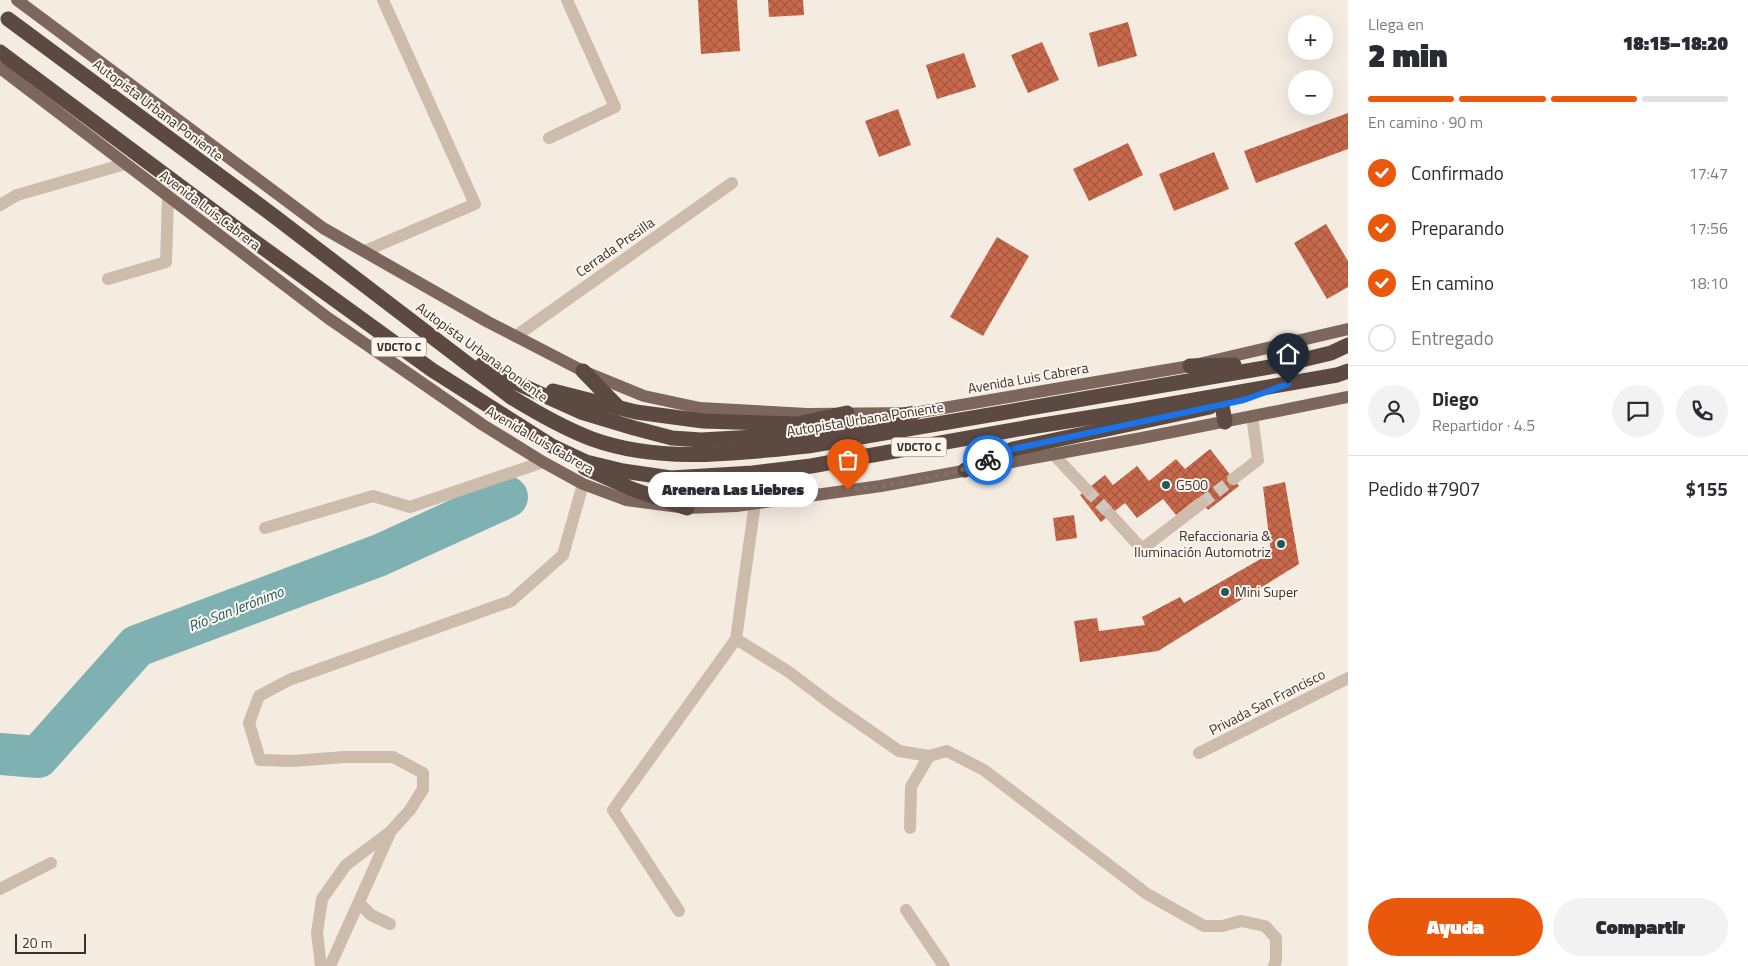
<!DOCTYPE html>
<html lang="es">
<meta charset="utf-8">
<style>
body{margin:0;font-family:"Titillium Web",sans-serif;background:#f2f2f3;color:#2b2b33;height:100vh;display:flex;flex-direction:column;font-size:19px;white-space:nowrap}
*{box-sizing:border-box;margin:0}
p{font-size:16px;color:#7c7c81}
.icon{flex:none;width:28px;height:28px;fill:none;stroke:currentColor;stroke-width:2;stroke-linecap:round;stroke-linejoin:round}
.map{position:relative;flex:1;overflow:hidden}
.details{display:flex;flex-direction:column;background:#fff;width:400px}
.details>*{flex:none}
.buttons{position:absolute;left:1288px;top:15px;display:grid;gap:10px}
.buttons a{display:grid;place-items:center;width:45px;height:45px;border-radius:50%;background:#fff;box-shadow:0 5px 20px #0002;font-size:25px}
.scale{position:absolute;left:15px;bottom:12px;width:71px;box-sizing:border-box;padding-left:5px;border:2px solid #3b302b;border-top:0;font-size:14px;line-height:18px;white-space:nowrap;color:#3b302b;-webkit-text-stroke:4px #fbf5ee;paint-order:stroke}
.pin{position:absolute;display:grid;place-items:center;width:42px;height:42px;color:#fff;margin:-51px -21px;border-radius:50% 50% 50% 0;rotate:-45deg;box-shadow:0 0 5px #0007}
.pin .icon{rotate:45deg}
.courier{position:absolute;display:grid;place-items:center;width:50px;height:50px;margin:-25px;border:4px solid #1a73e8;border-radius:50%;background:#fff;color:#222;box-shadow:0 1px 6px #0007}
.bubble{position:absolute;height:35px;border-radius:18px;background:#fff;box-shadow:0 5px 20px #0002;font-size:16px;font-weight:800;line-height:35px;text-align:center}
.headline em{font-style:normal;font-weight:800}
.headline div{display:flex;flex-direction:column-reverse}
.headline{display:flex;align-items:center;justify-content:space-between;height:85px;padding:0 20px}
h1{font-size:32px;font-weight:800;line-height:38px}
.bar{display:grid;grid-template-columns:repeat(4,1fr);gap:8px 5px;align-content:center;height:60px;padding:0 20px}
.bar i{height:6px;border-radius:4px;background:#e1e1e2}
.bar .active{background:#ea580c}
.bar p{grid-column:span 4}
.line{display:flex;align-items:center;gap:12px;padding:0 20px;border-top:1px solid #e1e1e2}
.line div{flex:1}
.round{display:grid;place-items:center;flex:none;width:52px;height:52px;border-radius:26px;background:#f2f2f3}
ol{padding:0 20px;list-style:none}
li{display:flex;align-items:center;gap:15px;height:55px}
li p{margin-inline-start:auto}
li .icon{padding:5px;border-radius:50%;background:#ea580c;color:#fff;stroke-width:4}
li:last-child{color:#7c7c81}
li i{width:28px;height:28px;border:2px solid #e1e1e2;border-radius:50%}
.button{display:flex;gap:10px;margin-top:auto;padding:10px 20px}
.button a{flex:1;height:58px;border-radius:30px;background:#ea580c;color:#fff;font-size:20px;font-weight:800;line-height:58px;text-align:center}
.button a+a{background:#f2f2f3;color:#2b2b33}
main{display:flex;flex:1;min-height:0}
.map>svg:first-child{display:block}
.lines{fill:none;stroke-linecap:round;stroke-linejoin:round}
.river{stroke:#7fb0b2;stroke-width:42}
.building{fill:url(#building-cross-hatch)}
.minor-tunnel{stroke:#cfc6bd;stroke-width:12;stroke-dasharray:12 6;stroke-linecap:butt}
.minor{stroke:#cdbbac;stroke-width:12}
.major{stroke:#7d675c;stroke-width:12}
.highway{stroke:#5c4a42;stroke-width:15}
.done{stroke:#7c716b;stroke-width:5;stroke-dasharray:0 9}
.route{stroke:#1a73e8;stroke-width:6}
.poi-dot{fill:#1f5a5e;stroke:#fbf5ee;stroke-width:2}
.labels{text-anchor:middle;stroke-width:4;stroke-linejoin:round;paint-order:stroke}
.shield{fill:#fbf5ee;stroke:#756b66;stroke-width:1}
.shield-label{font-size:12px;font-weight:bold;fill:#3b302b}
.street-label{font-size:14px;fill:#3b302b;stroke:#fbf5ee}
.poi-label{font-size:14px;fill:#3b302b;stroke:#fbf5ee;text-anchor:start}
.water-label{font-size:15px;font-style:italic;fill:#1f5a5e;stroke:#fbf5ee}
</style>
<main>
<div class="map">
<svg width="1348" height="966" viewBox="0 0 1348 966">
<defs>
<pattern id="building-cross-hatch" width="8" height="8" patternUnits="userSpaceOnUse" patternTransform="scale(1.25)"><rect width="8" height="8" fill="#c8694b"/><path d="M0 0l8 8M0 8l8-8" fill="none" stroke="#a4573f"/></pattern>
</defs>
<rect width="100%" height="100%" fill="#f4ebe1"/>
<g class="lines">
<polyline class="river" points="0,754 38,757 137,646 380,555 507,497"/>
</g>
<g class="building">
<polygon points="698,0 737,0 740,51 701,54"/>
<polygon points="768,0 803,0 804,15 769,17"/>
<polygon points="1128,22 1137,56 1098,67 1089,33"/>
<polygon points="1042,42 1059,80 1028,93 1011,55"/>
<polygon points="964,53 976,87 937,99 926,65"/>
<polygon points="898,109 911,145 879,157 865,121"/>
<polygon points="1348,113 1348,149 1256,183 1244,151"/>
<polygon points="1128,143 1143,175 1089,201 1073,169"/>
<polygon points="1214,152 1229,189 1174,211 1159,174"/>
<polygon points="1326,224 1348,261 1348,287 1327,299 1294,243"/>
<polygon points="997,237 1029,256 983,336 950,317"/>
<polygon points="1210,449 1239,486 1208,510 1198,498 1176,515 1163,499 1137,518 1125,503 1101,522 1080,495 1105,475 1113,485 1137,466 1149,481 1176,459 1185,469"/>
<polygon points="1285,482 1299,564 1158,651 1080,662 1074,621 1097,618 1099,631 1145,625 1142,617 1180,597 1184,603 1271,553 1263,487"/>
<polygon points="1074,515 1077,538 1056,541 1053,518"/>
</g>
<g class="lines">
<g class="minor-tunnel">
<polyline points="1087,490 1110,514"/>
<polyline points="1202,503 1233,479"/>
</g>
<g class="minor">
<polyline points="549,138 615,107 567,0"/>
<polyline points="0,205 17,195 125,164"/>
<polyline points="365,251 475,204 383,0"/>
<polyline points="108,279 166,262 168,197"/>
<polyline points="516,336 732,183"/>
<polyline points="1053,454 1087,490"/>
<polyline points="1233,479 1258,460 1252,416"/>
<polyline points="1110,514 1142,549 1202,503"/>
<polyline points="265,528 373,496 410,507 543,462"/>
<polyline points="736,639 789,672 830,703 899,751 929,756 947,751 984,770 1147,894 1204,926 1222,926 1241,921 1265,926 1276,938 1276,961 1274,966"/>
<polyline points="1199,753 1348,678"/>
<polyline points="910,828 911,787 929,756"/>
<polyline points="0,889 51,863"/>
<polyline points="359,903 371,915 390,924"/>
<polyline points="906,910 944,966"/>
<polyline points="679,911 613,810 736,639 755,503"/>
<polyline points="321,966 317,933 322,899 346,865 390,832 410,810 423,789 423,773 393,757 345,757 292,761 260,760 249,723 259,696 289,680 511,601 563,555 583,484"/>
<polyline points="330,966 389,835"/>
</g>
<g class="major">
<polyline points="17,0 323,228 488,322 583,371 644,396 700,408 807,414 914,413 1190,366 1348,329"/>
<polyline points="0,68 328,318 483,425 543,462 583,484 626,500 687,508 736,506 881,486 1142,438 1348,397"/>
</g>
<g class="highway">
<path d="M8 19 270 213 511 397C537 413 563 428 592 439 661 464 737 453 808 446L1281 365 1331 353 1348 345"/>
<polyline points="0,52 251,239 432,370 552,446 586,462 623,471 671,478 753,473 811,466 1030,427 1131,411 1337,375 1348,371"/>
<polyline points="482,365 512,381 581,412 634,428 672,438 701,440 807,434 914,413"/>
<polyline points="1190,366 1234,365"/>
<polyline points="583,371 619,408"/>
<polyline points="553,391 636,412 703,421 797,424 847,413"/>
<polyline points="1222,405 1225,422"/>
<polyline points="585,468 632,489 687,508"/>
<polyline points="965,470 1013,449 1210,407"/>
</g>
</g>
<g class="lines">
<path class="done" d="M848 490C895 484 944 479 988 460"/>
<polyline class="route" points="988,460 1013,449 1244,400 1288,384"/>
</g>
<g class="poi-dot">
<circle cx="1166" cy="485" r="5"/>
<circle cx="1281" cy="544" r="5"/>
<circle cx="1225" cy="592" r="5"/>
</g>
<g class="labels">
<g class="shield">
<rect x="371.5" y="337.5" width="55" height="19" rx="4"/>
<rect x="891.5" y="437.5" width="55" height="19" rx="4"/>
</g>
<g class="shield-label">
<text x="399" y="351">VDCTO C</text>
<text x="919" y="451">VDCTO C</text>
</g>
<g class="street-label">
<text transform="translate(158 110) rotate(37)" y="5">Autopista Urbana Poniente</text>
<text transform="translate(210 210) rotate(37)" y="5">Avenida Luis Cabrera</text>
<text transform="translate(615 247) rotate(-35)" y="5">Cerrada Presilla</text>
<text transform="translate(482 352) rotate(36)" y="5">Autopista Urbana Poniente</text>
<text transform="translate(1028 378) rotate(-10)" y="5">Avenida Luis Cabrera</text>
<text transform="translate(865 419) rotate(-9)" y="5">Autopista Urbana Poniente</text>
<text transform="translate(540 440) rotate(30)" y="5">Avenida Luis Cabrera</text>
<text transform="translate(1267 702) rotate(-27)" y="5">Privada San Francisco</text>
</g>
<g class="poi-label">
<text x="1176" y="490">G500</text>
<text x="1271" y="541" text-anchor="end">Refaccionaria &amp;<tspan x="1271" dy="16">Iluminación Automotriz</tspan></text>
<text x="1235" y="597">Mini Super</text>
</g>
<g class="water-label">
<text transform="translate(236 609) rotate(-21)" y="5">Río San Jerónimo</text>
</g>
</g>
</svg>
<div class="buttons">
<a>+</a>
<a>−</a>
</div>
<div class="scale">20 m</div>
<div class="pin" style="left:848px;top:490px;background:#ea580c"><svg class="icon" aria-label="bag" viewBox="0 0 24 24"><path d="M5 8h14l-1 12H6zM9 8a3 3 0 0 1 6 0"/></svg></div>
<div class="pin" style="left:1288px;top:384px;background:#1f2937"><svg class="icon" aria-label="home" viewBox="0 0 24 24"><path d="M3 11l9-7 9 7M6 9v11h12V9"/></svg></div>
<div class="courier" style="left:988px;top:460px"><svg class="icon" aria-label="bike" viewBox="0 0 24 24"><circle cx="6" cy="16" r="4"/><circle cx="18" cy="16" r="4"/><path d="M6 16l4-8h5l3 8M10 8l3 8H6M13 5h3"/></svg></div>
<div class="bubble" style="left:648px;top:472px;width:170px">Arenera Las Liebres</div>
</div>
<section class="details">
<div class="headline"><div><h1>2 min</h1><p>Llega en</p></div><em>18:15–18:20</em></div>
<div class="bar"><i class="active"></i><i class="active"></i><i class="active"></i><i></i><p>En camino · 90 m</p></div>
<ol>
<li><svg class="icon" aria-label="check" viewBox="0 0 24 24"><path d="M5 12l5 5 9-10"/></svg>Confirmado<p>17:47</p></li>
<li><svg class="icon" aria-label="check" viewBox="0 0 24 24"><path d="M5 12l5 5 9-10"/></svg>Preparando<p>17:56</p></li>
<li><svg class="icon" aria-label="check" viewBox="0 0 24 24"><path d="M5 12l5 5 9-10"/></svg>En camino<p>18:10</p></li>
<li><i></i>Entregado</li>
</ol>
<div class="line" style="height:90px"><a class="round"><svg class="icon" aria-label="person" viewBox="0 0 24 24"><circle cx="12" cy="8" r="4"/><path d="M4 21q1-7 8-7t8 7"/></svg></a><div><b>Diego</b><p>Repartidor · 4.5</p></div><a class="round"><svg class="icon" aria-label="chat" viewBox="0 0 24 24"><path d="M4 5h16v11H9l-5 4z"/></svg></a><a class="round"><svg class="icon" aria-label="phone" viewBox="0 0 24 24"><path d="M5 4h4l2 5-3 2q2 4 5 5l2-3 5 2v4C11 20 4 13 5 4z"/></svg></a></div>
<div class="line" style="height:65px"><div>Pedido #7907</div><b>$155</b></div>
<div class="button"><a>Ayuda</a><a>Compartir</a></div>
</section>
</main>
